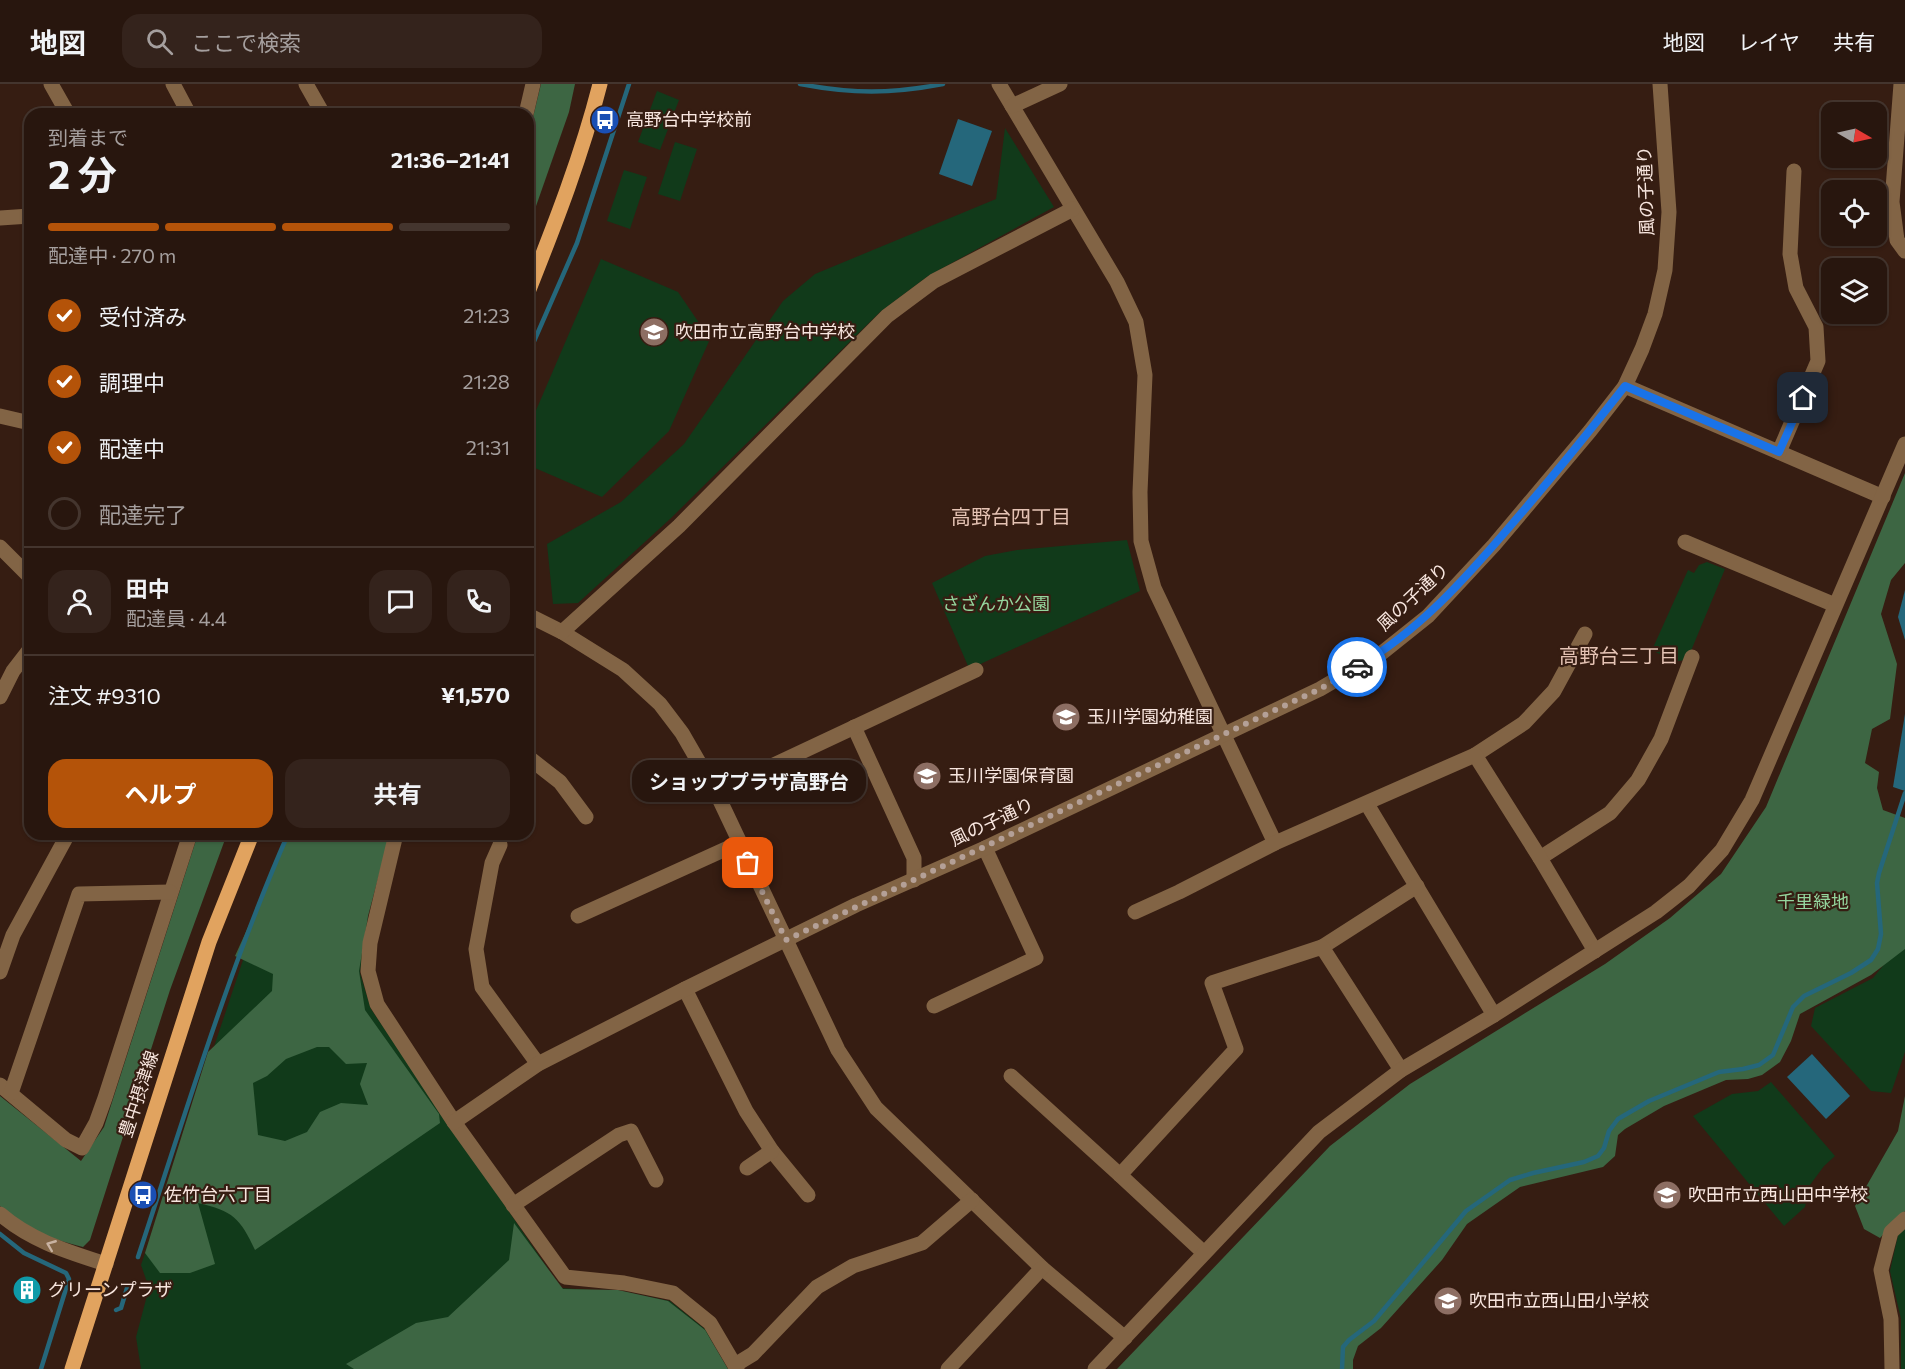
<!DOCTYPE html>
<html lang="ja">
<meta charset="utf-8">
<style>
body{margin:0;font-family:Commissioner,"Noto Sans JP",sans-serif;background:#34231c;color:#f1f3f6;height:100vh;display:flex;flex-direction:column;font-size:22px;white-space:nowrap}
*{box-sizing:border-box;margin:0}
p{font-size:20px;color:#a59f9e}
.icon{flex:none;width:33px;height:33px;fill:none;stroke:currentColor;stroke-width:2;stroke-linecap:round;stroke-linejoin:round}
.map{position:relative;flex:1;overflow:hidden}
.drawer{position:absolute;left:24px;top:24px;width:510px;height:732px;display:flex;flex-direction:column;background:#28160e;border-radius:18px;box-shadow:0 2px 4px #0004,0 0 0 2px #44352e}
.drawer>*{flex:none}
.needle{width:39px;rotate:99deg}
.controls{position:absolute;left:1821px;top:18px;display:grid;gap:12px}
.controls a{display:grid;place-items:center;width:66px;height:66px;border-radius:12px;background:#28160e;box-shadow:0 2px 4px #0004,0 0 0 2px #44352e;font-size:30px}
.pin{position:absolute;display:grid;place-items:center;width:51px;height:51px;color:#fff;margin:-26px;border-radius:12px;box-shadow:0 3px 9px #0006}
.courier{position:absolute;display:grid;place-items:center;width:60px;height:60px;margin:-30px;border:4px solid #1a73e8;border-radius:50%;background:#fff;color:#222;box-shadow:0 2px 8px #0007}
.bubble{position:absolute;height:42px;border-radius:18px;background:#28160e;box-shadow:0 2px 4px #0004,0 0 0 2px #44352e;font-size:20px;font-weight:700;line-height:42px;text-align:center}
.head em{font-style:normal;font-weight:700}
.head div{display:flex;flex-direction:column-reverse}
.head{display:flex;align-items:center;justify-content:space-between;height:102px;padding:0 24px}
h1{font-size:39px;font-weight:700;line-height:45px}
.bar{display:grid;grid-template-columns:repeat(4,1fr);gap:9px 6px;align-content:center;height:72px;padding:0 24px}
.bar i{height:8px;border-radius:4px;background:#44352e}
.bar .active{background:#b45309}
.bar p{grid-column:span 4}
.line{display:flex;align-items:center;gap:15px;padding:0 24px;border-top:2px solid #44352e}
.line div{flex:1}
.round{display:grid;place-items:center;flex:none;width:63px;height:63px;border-radius:18px;background:#34231c}
ol{padding:0 24px;list-style:none}
li{display:flex;align-items:center;gap:18px;height:66px}
li p{margin-inline-start:auto}
li .icon{padding:6px;border-radius:50%;background:#b45309;color:#fff;stroke-width:4}
li:last-child{color:#a59f9e}
li i{width:33px;height:33px;border:3px solid #44352e;border-radius:50%}
.cta{display:flex;gap:12px;margin-top:auto;padding:12px 24px}
.cta a{flex:1;height:69px;border-radius:18px;background:#b45309;color:#fff;font-size:24px;font-weight:700;line-height:69px;text-align:center}
.cta a+a{background:#34231c;color:#f1f3f6}
header{display:flex;align-items:center;gap:36px;box-sizing:border-box;height:84px;padding:0 30px;background:#28160e;border-bottom:2px solid #44352e}
header strong{font-size:28px}
nav{display:flex;gap:33px;margin-inline-start:auto;font-size:21px}
.search{width:420px;height:54px;background:#34231c;display:flex;align-items:center;gap:15px;box-sizing:border-box;padding:0 21px;border-radius:18px;color:#a59f9e;font-size:22px}
.map>svg:first-child{display:block}
.green{fill:#113a1a}
.forest{fill:#3d6643;fill-rule:evenodd}
.water{fill:#25677b}
.lines{fill:none;stroke-linecap:round;stroke-linejoin:round}
.stream{stroke:#25677b;stroke-width:4.5}
.minor{stroke:#826445;stroke-width:15}
.major{stroke:#e1a35f;stroke-width:15}
.oneway{stroke:#c9b2a1}
.done{stroke:#b4a097;stroke-width:6;stroke-dasharray:0 10.8}
.route{stroke:#1a73e8;stroke-width:8}
.labels{text-anchor:middle;stroke-width:4.5;stroke-linejoin:round;paint-order:stroke}
.poi-label{font-size:18px;fill:#f8e6df;stroke:#361d12;text-anchor:start}
.street-label{font-size:18px;fill:#f8e6df;stroke:#361d12}
.park-label{font-size:18px;fill:#95d69e;stroke:#361d12}
.neighbourhood-label{font-size:20px;fill:#e5c3b4;stroke:#361d12}
</style>
<header>
<strong>地図</strong>
<div class="search"><svg class="icon" aria-label="search" viewBox="0 0 24 24"><circle cx="10" cy="10" r="6"/><path d="M15 15l6 6"/></svg>ここで検索</div>
<nav><a>地図</a><a>レイヤ</a><a>共有</a></nav>
</header>
<div class="map">
<svg width="1905" height="1285" viewBox="0 0 1905 1285">
<rect width="100%" height="100%" fill="#361d12"/>
<g class="green">
<polygon points="657,7 679,16 660,66 638,58"/>
<polygon points="1005,44 1054,123 928,192 880,228 670,435 578,519 553,520 547,460 621,418 684,360 783,217 815,190 996,115"/>
<polygon points="675,58 697,65 680,117 658,110"/>
<polygon points="624,86 647,93 630,145 607,137"/>
<polygon points="601,175 678,208 710,255 669,347 602,413 528,381 528,345"/>
<polygon points="1127,456 1140,507 976,582 968,582 932,499 985,472 1017,466"/>
<path d="M1707 478 1725 485 1688 574C1676 582 1664 572 1652 566L1688 486 1694 489 1699 481Z"/>
<polygon points="1905,764 1905,968 1891,1009 1871,1007 1811,942 1815,924 1873,894 1891,872"/>
<polygon points="368,832 360,889 371,925 561,1204 622,1208 670,1217 706,1246 725,1285 141,1285 136,1253 149,1204 141,1181 244,873"/>
<polygon points="1771,998 1835,1072 1824,1082 1810,1101 1805,1123 1784,1142 1693,1032 1732,1010 1758,1007"/>
<polygon points="1905,1144 1905,1285 1901,1285 1901,1235 1890,1187 1898,1151"/>
</g>
<g class="forest">
<polygon points="541,0 575,0 569,28 528,145 528,54"/>
<polygon points="1905,389 1905,479 1891,496 1881,530 1897,580 1890,635 1872,645 1865,679 1879,688 1877,704 1883,726 1905,734 1905,865 1871,891 1800,930 1791,957 1780,978 1762,991 1748,995 1726,996 1664,1022 1625,1045 1618,1051 1615,1072 1603,1083 1520,1103 1467,1140 1442,1176 1381,1244 1358,1262 1353,1276 1353,1285 1117,1285 1330,1062 1410,1000 1605,880 1670,834 1721,790 1766,723"/>
<path d="M198 750H227L170 906 90 1156 83 1163C46 1153 29 1148 0 1122V1012L81 1077 104 1043Z"/>
<path d="M290 750H390L368 832 359 887 365 926 439 1030 440 1039 255 1166C240 1134 233 1127 198 1119L215 1180 190 1189H160L145 1169 208 968 272 907 273 890 235 872ZM317 963H329L346 980 367 979 360 1000 368 1021 341 1019 320 1028 307 1048 285 1057 258 1051 253 999 267 992 286 975Z"/>
<polygon points="1905,1012 1905,1127 1880,1154 1864,1145 1855,1122 1898,1047"/>
<polygon points="514,1139 563,1205 618,1206 668,1217 705,1246 728,1285 354,1285 346,1280 416,1239 448,1233 509,1176"/>
</g>
<g class="water">
<polygon points="958,35 992,47 972,102 939,90"/>
<polygon points="1905,506 1905,556 1898,533"/>
<polygon points="1905,630 1905,707 1893,703"/>
<polygon points="1812,970 1850,1012 1826,1035 1787,993"/>
</g>
<g class="lines">
<g class="stream">
<path d="M800 0C853 10 890 10 943 0"/>
<polyline points="528,271 577,159 629,0"/>
<polyline points="0,1150 24,1169 66,1189 69,1195 41,1285"/>
<path d="M138 1173C185 1031 228 887 288 750"/>
<polyline points="116,1226 121,1224 127,1204"/>
<polyline points="1342,1285 1343,1263 1349,1256 1374,1237 1466,1127 1510,1096 1533,1089 1584,1078 1598,1072 1604,1064 1609,1047 1618,1035 1649,1017 1719,988 1743,985 1759,981 1773,971 1793,923 1804,912 1851,889 1871,876 1878,865 1881,850 1877,799 1879,789 1905,709"/>
</g>
<g class="minor">
<polyline points="51,0 68,30"/>
<polyline points="173,0 189,30"/>
<polyline points="306,0 323,30"/>
<polyline points="999,0 1117,198 1136,238 1145,291 1140,408 1141,457 1154,504 1275,759"/>
<polyline points="1901,0 1892,118 1897,156 1905,167"/>
<polyline points="1012,22 1060,0"/>
<polyline points="526,30 533,0"/>
<polyline points="0,134 30,132"/>
<polyline points="1625,302 1883,413"/>
<polyline points="0,332 30,339"/>
<polyline points="1779,368 1818,277 1816,243 1796,204 1790,170 1794,87"/>
<polyline points="1685,458 1835,521"/>
<polyline points="0,463 30,493"/>
<polyline points="528,531 562,548 623,586 660,620 682,649 716,708 838,966 876,1024 1042,1184 1125,1254"/>
<polyline points="562,548 679,442 887,232 934,197 1073,125"/>
<polyline points="0,613 13,587 30,565"/>
<polyline points="854,643 914,774 914,796"/>
<polyline points="1475,671 1524,639 1554,607 1585,550"/>
<polyline points="528,673 560,698 586,733"/>
<polyline points="716,708 976,586"/>
<polyline points="1367,720 1494,931"/>
<polyline points="396,750 370,859 368,887 377,920 454,1038 565,1193 624,1199 673,1209 710,1239 737,1285"/>
<polyline points="500,761 492,779 476,865 482,903 538,980"/>
<polyline points="1540,774 1610,729 1638,696 1661,655 1692,573"/>
<polyline points="1135,828 1179,808 1275,759 1475,671 1540,774 1595,867"/>
<polyline points="578,832 739,759"/>
<polyline points="1322,863 1417,802"/>
<polyline points="0,888 13,851 68,750"/>
<polyline points="685,905 746,1027 772,1067 808,1111"/>
<polyline points="934,922 1036,874 985,764"/>
<polyline points="1011,992 1120,1091"/>
<polyline points="0,1001 66,1056 82,1064 96,1039 105,1014 190,750"/>
<polyline points="11,1009 79,810 170,808"/>
<polyline points="454,1038 538,980 685,905 856,821 985,764 1320,605 1383,568 1428,532 1494,461 1590,347 1625,302 1642,265 1655,230 1665,186 1669,128 1660,0"/>
<polyline points="747,1084 772,1067"/>
<polyline points="513,1121 619,1051 631,1047 656,1096"/>
<path d="M0 1130C31 1157 69 1168 106 1180"/>
<polyline points="1204,1169 1120,1091 1236,965 1212,899 1322,863 1401,986"/>
<polyline points="735,1281 753,1270 817,1203 853,1182 922,1159 972,1116"/>
<polyline points="948,1285 1042,1184"/>
<polyline points="1095,1285 1319,1048 1401,986 1494,931 1656,828 1689,802 1722,766 1752,716 1905,360"/>
<polyline points="1892,1285 1891,1235 1881,1186 1891,1148 1905,1135"/>
</g>
<g class="major">
<path d="M528 208C555 140 582 71 600 0"/>
<polyline points="72,1285 209,858 252,750"/>
</g>
</g>
<defs><path id="oneway-chevron" d="M-2-3.5L2.5 0L-2 3.5" fill="none" stroke-width="1.6" stroke-linecap="round" stroke-linejoin="round" transform="scale(1.5)"/></defs>
<use class="oneway" href="#oneway-chevron" transform="translate(51 1161) rotate(-158)"/>
<g class="lines">
<polyline class="done" points="748,779 786,856 1320,605 1357,583"/>
<path class="route" d="M1357 583C1419 547 1466 494 1512 440 1551 395 1588 349 1625 302L1779 368 1803 314"/>
</g>
<defs>
<g id="bus-disc" transform="scale(1.5)"><circle r="9.5" fill="#1a4fb4" stroke="#361d12"/><path d="M-5-6H5V4H4V6H2V4H-2V6H-4V4H-5ZM-3.5-4V0h7V-4ZM-3.5 1.2v1.5H-2V1.2ZM2 1.2v1.5H3.5V1.2Z" fill="#fff"/></g>
<g id="school-disc" transform="scale(1.5)"><circle r="9.5" fill="#8d6e63" stroke="#361d12"/><path d="M0-5L7-2L0 1L-7-2ZM-4 1L0 2.5L4 1V4Q0 6-4 4Z" fill="#fff"/></g>
<g id="building-disc" transform="scale(1.5)"><circle r="9.5" fill="#0f9aa8" stroke="#361d12"/><path d="M-4-6H4V6H1V3H-1V6H-4ZM-2.5-4.3h1.7v1.8h-1.7ZM.8-4.3h1.7v1.8H.8ZM-2.5-1h1.7V.8h-1.7ZM.8-1h1.7V.8H.8Z" fill="#fff"/></g>
</defs>
<g fill-rule="evenodd">
<use href="#bus-disc" x="605" y="36"/>
<use href="#school-disc" x="654" y="248"/>
<use href="#school-disc" x="1066" y="633"/>
<use href="#school-disc" x="927" y="692"/>
<use href="#bus-disc" x="143" y="1111"/>
<use href="#school-disc" x="1667" y="1111"/>
<use href="#building-disc" x="27" y="1206"/>
<use href="#school-disc" x="1448" y="1217"/>
</g>
<g class="labels">
<g class="poi-label">
<text x="626" y="42">高野台中学校前</text>
<text x="675" y="254">吹田市立高野台中学校</text>
<text x="1087" y="639">玉川学園幼稚園</text>
<text x="948" y="698">玉川学園保育園</text>
<text x="164" y="1117">佐竹台六丁目</text>
<text x="1688" y="1117">吹田市立西山田中学校</text>
<text x="48" y="1212">グリーンプラザ</text>
<text x="1469" y="1223">吹田市立西山田小学校</text>
</g>
<g class="street-label">
<text transform="translate(1646 107) rotate(-92)" y="6">風の子通り</text>
<text transform="translate(1413 513) rotate(-43)" y="6">風の子通り</text>
<text transform="translate(992 738) rotate(-25)" y="6">風の子通り</text>
<text transform="translate(139 1010) rotate(-72)" y="6">豊中摂津線</text>
</g>
<g class="park-label">
<text x="996" y="526">さざんか公園</text>
<text x="1813" y="824">千里緑地</text>
</g>
<g class="neighbourhood-label">
<text x="1011" y="440">高野台四丁目</text>
<text x="1619" y="579">高野台三丁目</text>
</g>
</g>
</svg>
<div class="controls">
<a><svg class="needle" viewBox="-14 -14 28 28"><path d="M0-13l5 13h-10z" fill="#e53935"/><path d="M0 13l5-13h-10z" fill="#a59f9e"/></svg></a>
<a><svg class="icon" aria-label="locate" viewBox="0 0 24 24"><circle cx="12" cy="12" r="6"/><path d="M12 2v4M12 18v4M2 12h4M18 12h4"/></svg></a>
<a><svg class="icon" aria-label="layers" viewBox="0 0 24 24"><path d="M12 4l9 5-9 5-9-5zM3 14l9 5 9-5"/></svg></a>
</div>
<div class="pin" style="left:748px;top:779px;background:#ea580c"><svg class="icon" aria-label="bag" viewBox="0 0 24 24"><path d="M5 8h14l-1 12H6zM9 8a3 3 0 0 1 6 0"/></svg></div>
<div class="pin" style="left:1803px;top:314px;background:#1f2937"><svg class="icon" aria-label="home" viewBox="0 0 24 24"><path d="M3 11l9-7 9 7M6 9v11h12V9"/></svg></div>
<div class="courier" style="left:1357px;top:583px"><svg class="icon" aria-label="car" viewBox="0 0 24 24"><path d="M5 17H2v-5l4-1 3-4h7l3 4 3 1v5h-3M9 17h6M6 11h13"/><circle cx="7" cy="17" r="2"/><circle cx="17" cy="17" r="2"/></svg></div>
<div class="bubble" style="left:632px;top:676px;width:234px">ショッププラザ高野台</div>
<section class="drawer">
<div class="head"><div><h1>2 分</h1><p>到着まで</p></div><em>21:36–21:41</em></div>
<div class="bar"><i class="active"></i><i class="active"></i><i class="active"></i><i></i><p>配達中 · 270 m</p></div>
<ol>
<li><svg class="icon" aria-label="check" viewBox="0 0 24 24"><path d="M5 12l5 5 9-10"/></svg>受付済み<p>21:23</p></li>
<li><svg class="icon" aria-label="check" viewBox="0 0 24 24"><path d="M5 12l5 5 9-10"/></svg>調理中<p>21:28</p></li>
<li><svg class="icon" aria-label="check" viewBox="0 0 24 24"><path d="M5 12l5 5 9-10"/></svg>配達中<p>21:31</p></li>
<li><i></i>配達完了</li>
</ol>
<div class="line" style="height:108px"><a class="round"><svg class="icon" aria-label="person" viewBox="0 0 24 24"><circle cx="12" cy="8" r="4"/><path d="M4 21q1-7 8-7t8 7"/></svg></a><div><b>田中</b><p>配達員 · 4.4</p></div><a class="round"><svg class="icon" aria-label="chat" viewBox="0 0 24 24"><path d="M4 5h16v11H9l-5 4z"/></svg></a><a class="round"><svg class="icon" aria-label="phone" viewBox="0 0 24 24"><path d="M5 4h4l2 5-3 2q2 4 5 5l2-3 5 2v4C11 20 4 13 5 4z"/></svg></a></div>
<div class="line" style="height:78px"><div>注文 #9310</div><b>¥1,570</b></div>
<div class="cta"><a>ヘルプ</a><a>共有</a></div>
</section>
</div>
